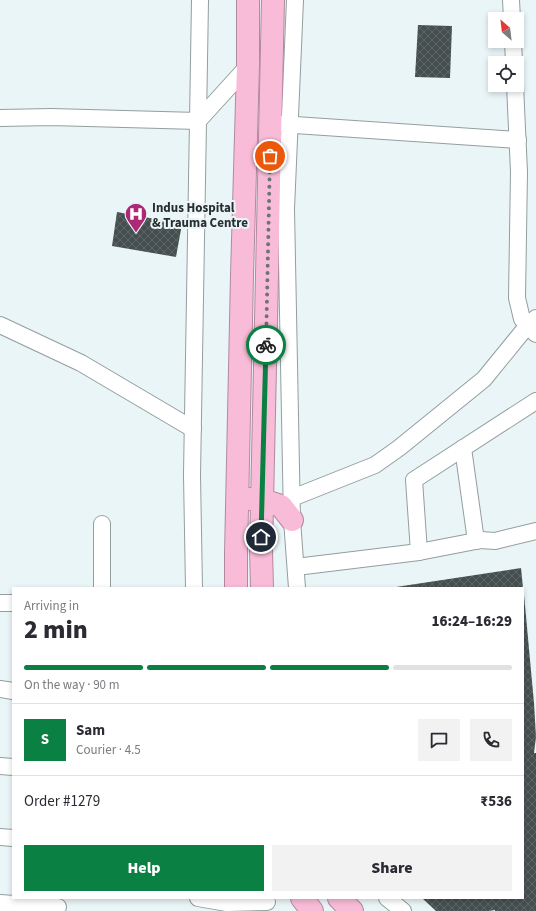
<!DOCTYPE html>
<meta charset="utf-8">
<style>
body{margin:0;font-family:"Source Sans 3",sans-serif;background:#f2f2f3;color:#2b2b33;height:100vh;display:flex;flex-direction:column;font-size:15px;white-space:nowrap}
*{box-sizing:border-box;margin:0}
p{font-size:13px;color:#7c7c81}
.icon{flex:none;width:22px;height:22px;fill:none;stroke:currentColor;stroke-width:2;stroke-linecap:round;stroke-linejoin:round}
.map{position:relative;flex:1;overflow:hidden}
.drawer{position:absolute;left:12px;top:587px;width:512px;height:312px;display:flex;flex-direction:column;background:#fff;border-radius:0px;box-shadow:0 2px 6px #0003}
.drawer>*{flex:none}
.needle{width:26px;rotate:332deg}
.tools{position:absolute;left:488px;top:12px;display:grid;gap:8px}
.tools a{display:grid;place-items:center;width:36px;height:36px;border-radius:0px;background:#fff;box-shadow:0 2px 6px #0003;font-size:20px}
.pin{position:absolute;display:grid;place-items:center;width:34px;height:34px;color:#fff;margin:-17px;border:2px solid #fff;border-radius:50%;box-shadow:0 1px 4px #0007}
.courier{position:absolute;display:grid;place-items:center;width:40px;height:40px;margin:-20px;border:3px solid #0b8043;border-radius:50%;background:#fff;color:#222;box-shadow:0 1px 5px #0007}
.overview em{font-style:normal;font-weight:800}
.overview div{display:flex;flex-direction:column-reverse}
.overview{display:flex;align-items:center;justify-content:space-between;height:68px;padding:0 12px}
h1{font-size:26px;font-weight:800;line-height:30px}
.bar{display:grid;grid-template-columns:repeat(4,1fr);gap:6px 4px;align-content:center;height:48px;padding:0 12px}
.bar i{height:5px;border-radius:3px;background:#e1e1e2}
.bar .selected{background:#0b8043}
.bar p{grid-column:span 4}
.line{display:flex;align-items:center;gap:10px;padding:0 12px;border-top:1px solid #e1e1e2}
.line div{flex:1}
.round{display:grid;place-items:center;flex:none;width:42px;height:42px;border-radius:0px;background:#f2f2f3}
.action{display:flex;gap:8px;margin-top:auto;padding:8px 12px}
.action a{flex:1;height:46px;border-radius:0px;background:#0b8043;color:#fff;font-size:16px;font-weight:800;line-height:46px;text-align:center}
.action a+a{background:#f2f2f3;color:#2b2b33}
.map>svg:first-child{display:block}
.building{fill:url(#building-cross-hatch)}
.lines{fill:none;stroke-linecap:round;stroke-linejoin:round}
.minor-casing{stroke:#949ea0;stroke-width:18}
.highway-casing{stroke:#b18a9d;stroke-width:24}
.minor{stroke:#fff;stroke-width:16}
.highway{stroke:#f9bcd8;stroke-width:22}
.done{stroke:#6d7475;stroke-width:4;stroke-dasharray:0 7.2}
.route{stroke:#0b8043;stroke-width:5}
.labels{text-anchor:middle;stroke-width:4;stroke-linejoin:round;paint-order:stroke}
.poi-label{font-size:13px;font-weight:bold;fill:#2a2e2f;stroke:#eaf5f7;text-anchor:start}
</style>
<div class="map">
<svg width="536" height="911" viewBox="0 0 536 911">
<defs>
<pattern id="building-cross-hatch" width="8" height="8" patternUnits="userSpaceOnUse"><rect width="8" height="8" fill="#464f50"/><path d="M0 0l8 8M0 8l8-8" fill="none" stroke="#5e6667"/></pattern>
</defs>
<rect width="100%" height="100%" fill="#eaf5f7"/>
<g class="building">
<polygon points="418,25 452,26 450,78 415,77"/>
<polygon points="117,212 182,224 176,257 112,246"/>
<polygon points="521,568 523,588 396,588 396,587"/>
<polygon points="523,595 524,595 534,703 536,737 534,753 536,753 536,911 495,911 495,910 489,911 436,911 422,898 523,898"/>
</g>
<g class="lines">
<g class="minor-casing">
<g id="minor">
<polyline points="295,0 286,209 292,520 297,588"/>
<polyline points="511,0 512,19"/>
<polyline points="513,41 514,63"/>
<polyline points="515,85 519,172 517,298 522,319 536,334"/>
<polyline points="0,118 51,117 198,121 200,0"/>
<polyline points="280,124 518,140"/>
<polyline points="0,325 81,363 193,429"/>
<polyline points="463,448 476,541"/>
<polyline points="292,498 375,465 399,448 484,379 528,325 536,318"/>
<polyline points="102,524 102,588"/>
<polyline points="419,552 414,480 536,401"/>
<polyline points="296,567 419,552 481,540 495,541 536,531"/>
<polyline points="194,588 192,475 198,121 248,66"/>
<polyline points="0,603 13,603"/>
<polyline points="0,689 13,691"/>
<polyline points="0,766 13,767"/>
<polyline points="0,837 13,838"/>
<polyline points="198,898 227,903 267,902"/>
<polyline points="387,898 403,911"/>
<polyline points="0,903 58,907"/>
</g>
</g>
<g class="highway-casing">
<g id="highway">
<polyline points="248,499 262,500 281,506 292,520"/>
<polyline points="236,588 236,554 242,275 248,66 248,0"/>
<polyline points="262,588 261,550 273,0"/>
<polyline points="302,898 312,911"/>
<polyline points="339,898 352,911"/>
</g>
</g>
<use href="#minor" class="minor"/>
<use href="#highway" class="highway"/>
</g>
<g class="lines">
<polyline class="done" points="266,345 270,156"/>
<polyline class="route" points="261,537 266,345"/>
</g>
<defs>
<g id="hospital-pin" transform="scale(1.15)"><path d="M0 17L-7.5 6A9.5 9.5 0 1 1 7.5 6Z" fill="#ab2975" stroke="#eaf5f7"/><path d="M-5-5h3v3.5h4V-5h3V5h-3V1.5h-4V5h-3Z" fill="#fff"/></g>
</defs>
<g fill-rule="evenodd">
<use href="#hospital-pin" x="136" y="214"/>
</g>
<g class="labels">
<g class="poi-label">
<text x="152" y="212">Indus Hospital<tspan x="152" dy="15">&amp; Trauma Centre</tspan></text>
</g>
</g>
</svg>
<div class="tools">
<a><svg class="needle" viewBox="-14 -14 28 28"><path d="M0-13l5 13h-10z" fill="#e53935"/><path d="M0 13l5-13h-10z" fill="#7c7c81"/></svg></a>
<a><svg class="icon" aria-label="locate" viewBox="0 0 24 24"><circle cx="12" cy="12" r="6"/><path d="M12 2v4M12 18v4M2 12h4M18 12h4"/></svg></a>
</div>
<div class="pin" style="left:270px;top:156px;background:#ea580c"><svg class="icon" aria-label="bag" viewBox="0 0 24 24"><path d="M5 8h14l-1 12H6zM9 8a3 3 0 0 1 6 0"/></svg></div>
<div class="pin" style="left:261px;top:537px;background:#1f2937"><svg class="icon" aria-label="home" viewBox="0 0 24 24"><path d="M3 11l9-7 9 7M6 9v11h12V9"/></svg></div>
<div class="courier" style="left:266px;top:345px"><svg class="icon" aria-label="bike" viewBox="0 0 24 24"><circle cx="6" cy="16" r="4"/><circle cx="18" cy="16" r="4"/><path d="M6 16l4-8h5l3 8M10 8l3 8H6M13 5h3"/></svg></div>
<section class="drawer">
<div class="overview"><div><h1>2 min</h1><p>Arriving in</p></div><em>16:24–16:29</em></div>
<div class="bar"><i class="selected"></i><i class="selected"></i><i class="selected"></i><i></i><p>On the way · 90 m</p></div>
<div class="line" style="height:72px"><b class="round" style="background:#0b8043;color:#fff">S</b><div><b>Sam</b><p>Courier · 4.5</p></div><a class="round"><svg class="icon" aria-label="chat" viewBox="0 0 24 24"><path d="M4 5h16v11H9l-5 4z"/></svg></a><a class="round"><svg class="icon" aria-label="phone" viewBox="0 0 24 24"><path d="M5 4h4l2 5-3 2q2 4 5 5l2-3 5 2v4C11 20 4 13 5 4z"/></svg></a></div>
<div class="line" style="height:52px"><div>Order #1279</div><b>₹536</b></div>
<div class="action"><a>Help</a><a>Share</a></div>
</section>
</div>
